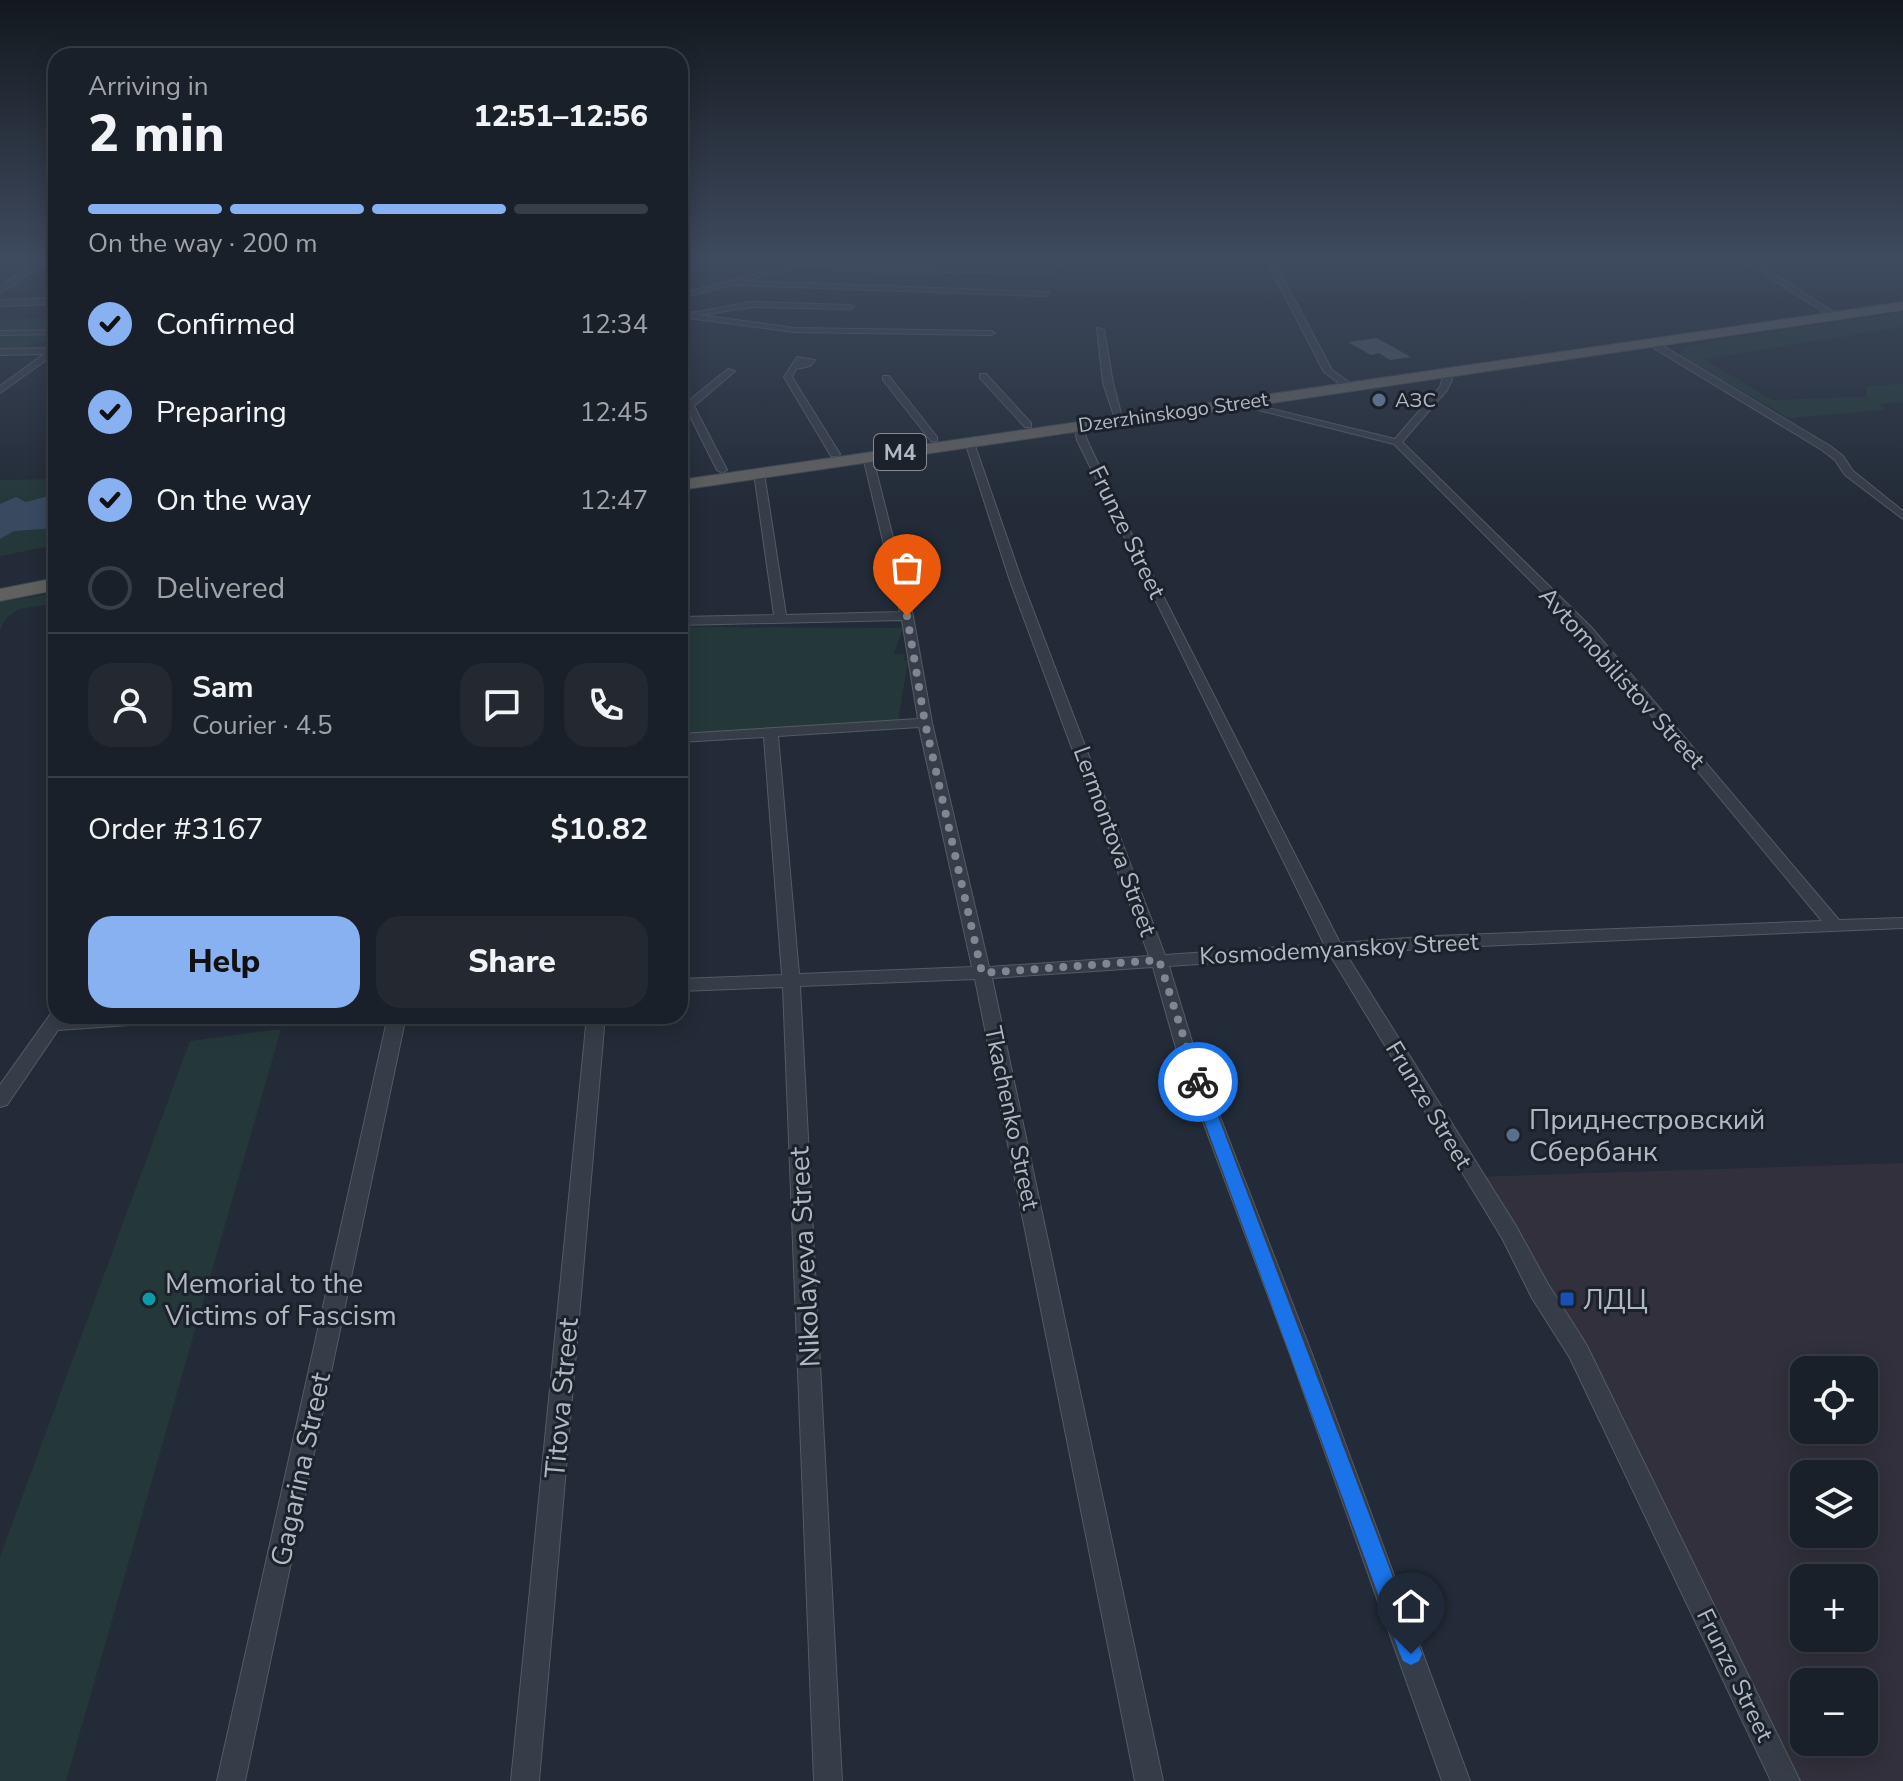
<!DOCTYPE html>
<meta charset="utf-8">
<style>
body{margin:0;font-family:"Nunito Sans",sans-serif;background:#232831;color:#f1f3f6;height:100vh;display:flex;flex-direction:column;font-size:30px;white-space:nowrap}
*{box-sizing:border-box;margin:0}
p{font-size:26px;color:#9fa3a8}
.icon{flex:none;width:44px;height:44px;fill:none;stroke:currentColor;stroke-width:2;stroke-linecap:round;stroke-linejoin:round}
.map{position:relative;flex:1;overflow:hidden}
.side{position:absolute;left:48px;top:48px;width:640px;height:976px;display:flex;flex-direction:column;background:#1a2029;border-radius:24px;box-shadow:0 4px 20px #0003,0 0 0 2px #383e46}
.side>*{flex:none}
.controls{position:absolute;left:1790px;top:1356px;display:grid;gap:16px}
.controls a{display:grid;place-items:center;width:88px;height:88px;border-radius:16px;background:#1a2029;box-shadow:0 4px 20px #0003,0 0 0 2px #383e46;font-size:40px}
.pin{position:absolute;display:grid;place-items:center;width:68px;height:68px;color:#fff;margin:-82px -34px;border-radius:50% 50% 50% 0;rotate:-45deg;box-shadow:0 0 8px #0007}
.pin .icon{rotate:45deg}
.courier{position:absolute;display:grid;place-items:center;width:80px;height:80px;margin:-40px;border:6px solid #1a73e8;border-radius:50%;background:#fff;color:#222;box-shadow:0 2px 10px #0007}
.headline em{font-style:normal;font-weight:800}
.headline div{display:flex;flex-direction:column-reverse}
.headline{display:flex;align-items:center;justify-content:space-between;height:136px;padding:0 40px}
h1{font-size:52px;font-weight:800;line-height:60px}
.bar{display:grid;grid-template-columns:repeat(4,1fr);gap:12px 8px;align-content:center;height:96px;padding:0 40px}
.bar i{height:10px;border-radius:6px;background:#383e46}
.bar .on{background:#88b1f1}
.bar p{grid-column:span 4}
.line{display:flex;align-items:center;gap:20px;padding:0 40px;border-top:2px solid #383e46}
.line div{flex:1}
.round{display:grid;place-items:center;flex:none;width:84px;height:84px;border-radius:24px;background:#232831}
ol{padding:0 40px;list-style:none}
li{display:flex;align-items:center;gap:24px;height:88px}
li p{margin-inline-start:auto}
li .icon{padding:8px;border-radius:50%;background:#88b1f1;color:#111;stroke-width:4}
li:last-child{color:#9fa3a8}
li i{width:44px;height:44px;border:4px solid #383e46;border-radius:50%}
.primary-button{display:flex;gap:16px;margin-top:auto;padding:16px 40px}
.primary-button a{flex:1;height:92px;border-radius:24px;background:#88b1f1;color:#111;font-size:32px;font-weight:800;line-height:92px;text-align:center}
.primary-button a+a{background:#232831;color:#f1f3f6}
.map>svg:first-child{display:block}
.medical{fill:#32303c;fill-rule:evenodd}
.green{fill:#253839}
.water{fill:#384960}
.building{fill:#4a5563}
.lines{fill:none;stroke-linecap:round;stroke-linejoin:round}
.minor-casing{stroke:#535b65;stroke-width:2}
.tertiary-casing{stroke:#535b65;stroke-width:2}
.trunk-casing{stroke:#404852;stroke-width:2}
.minor{fill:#363d48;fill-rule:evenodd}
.tertiary{fill:#363d48;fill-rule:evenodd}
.trunk{fill:#60605e;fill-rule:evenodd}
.route{fill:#1a73e8}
.done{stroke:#7e8793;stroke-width:8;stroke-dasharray:0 14.4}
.service-dot{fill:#5c6f8a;stroke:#1b222c;stroke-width:3}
.culture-dot{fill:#0f9aa8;stroke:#1b222c;stroke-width:3}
.transit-dot{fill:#1a4fb4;stroke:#1b222c;stroke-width:3}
.labels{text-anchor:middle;stroke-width:6;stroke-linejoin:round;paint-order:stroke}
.far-poi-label{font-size:20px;fill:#b0b8c4;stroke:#1b222c;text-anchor:start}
.far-street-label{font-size:20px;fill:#b0b8c4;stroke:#1b222c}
.shield{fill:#1b222c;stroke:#838b96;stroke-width:2}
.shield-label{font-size:22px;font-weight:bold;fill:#b0b8c4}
.street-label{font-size:24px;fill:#b0b8c4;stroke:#1b222c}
.near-poi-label{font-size:28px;fill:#b0b8c4;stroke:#1b222c;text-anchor:start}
.near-street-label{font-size:28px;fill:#b0b8c4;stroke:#1b222c}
</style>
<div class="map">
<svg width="1903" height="1781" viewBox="0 0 1903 1781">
<rect width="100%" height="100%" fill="#222b37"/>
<path class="medical" d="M1903 1163V1781H1791L1473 1177ZM1804 1370H1864V1430H1804ZM1804 1474H1864V1534H1804ZM1804 1578H1864V1638H1804ZM1804 1682H1864V1742H1804Z"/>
<g class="green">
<polygon points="893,256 1004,256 1016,259 1005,263 860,260"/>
<polygon points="1903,312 1903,327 1704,359 1772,400 1866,397 1866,386 1903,384 1903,402 1878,404 1885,410 1789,418 1678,355 1688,346 1706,342"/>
<polygon points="56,318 56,339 19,348 0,349 0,319"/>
<polygon points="56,479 56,545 0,556 0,480"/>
<polygon points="56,593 56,603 19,609 6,618 0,631 0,602"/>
<polygon points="680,627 903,628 894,654 905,654 904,660 908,661 898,722 680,735"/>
<polygon points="281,1029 66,1781 0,1781 0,1557 190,1041"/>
</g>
<polygon class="water" points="56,494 56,528 14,531 0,539 0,504 16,497 26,502"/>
<polygon class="building" points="1377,338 1411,357 1390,360 1379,353 1371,355 1348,342"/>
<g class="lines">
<g class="minor-casing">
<g id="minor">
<polygon points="1065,256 1073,256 1053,273 849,271 804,266 745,281 1049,292 1046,296 732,285 680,298 680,294 813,259 816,263 849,267 1051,269"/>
<polygon points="1264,256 1271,256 1332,370 1350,383 1350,387 1344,387 1324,372"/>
<polygon points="1737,256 1746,256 1840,316 1833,318"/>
<path d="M752 302 850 305 854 307 850 309 752 307 700 315 794 328 991 331 995 333 991 335 794 332 680 317V313C695 315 732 304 752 302Z"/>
<polygon points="1097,328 1104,330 1113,383 1123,421 1115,419 1103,383"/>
<polygon points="56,330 56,334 0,335 0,331"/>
<polygon points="1647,340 1653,340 1830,446 1843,456 1853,471 1903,511 1903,519 1845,475 1835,460 1822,450 1647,344"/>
<polygon points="0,349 54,348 56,353 0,393 0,386 44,354 0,355"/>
<polygon points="797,357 815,360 810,366 796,369 792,377 840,454 839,456 831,456 784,377"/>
<polygon points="728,369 735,371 694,406 727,470 722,473 717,470 686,408 680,408 680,402 687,402"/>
<path d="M1445 370 1452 372V380L1447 390 1402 442 1591 627 1839 920 1903 918V928L1435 948 1346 954 1516 1226 1548 1284 1586 1344 1800 1781H1771L1570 1358 1532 1298 1502 1238 1330 955 1169 966 1196 1055 1312 1354 1470 1781H1442L1290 1354 1178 1055 1153 967 992 978 1163 1781H1135L975 979 800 986 842 1781H814L783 987 680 991V979L782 975 764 737 680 742V734L918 719 902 620 680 625V617L774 615 754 473 759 470 764 473 786 615 900 612 863 457 872 455 913 616 932 723 989 967 1149 956 1010 581 965 442 973 440 1022 581 1165 955 1324 944 1077 440 1074 425 1082 423 1087 440 1127 525 1340 943 1435 936 1822 921 1583 633 1394 444 1230 403 1235 400 1395 439 1440 387ZM919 727 972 967 799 974 778 736Z"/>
<polygon points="980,374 986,374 1031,423 1031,427 1025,427 980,378"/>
<polygon points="883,376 889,376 937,437 937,441 931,441 883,380"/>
<polygon points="56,1010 56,1016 66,1017 182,1016 179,1020 173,1022 58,1030 7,1105 0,1107 0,1085 52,1012"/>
<polygon points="388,1016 406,1016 245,1781 217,1781"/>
<polygon points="587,1016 605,1016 539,1781 511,1781"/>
</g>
</g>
<g class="tertiary-casing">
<g id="tertiary">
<polygon points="44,256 55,256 0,294 0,287"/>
<polygon points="56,298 56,304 0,306 0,300"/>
</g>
</g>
<g class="trunk-casing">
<g id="trunk">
<polygon points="1903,302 1903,310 680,490 680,480"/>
<polygon points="56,578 56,590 0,601 0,589"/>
</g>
</g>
<use href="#minor" class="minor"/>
<use href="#tertiary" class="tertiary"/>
<use href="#trunk" class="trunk"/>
</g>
<linearGradient id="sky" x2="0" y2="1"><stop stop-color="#13181e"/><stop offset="0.51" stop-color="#3e4a5e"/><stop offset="1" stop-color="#3e4a5e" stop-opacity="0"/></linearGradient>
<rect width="1903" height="506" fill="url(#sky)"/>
<polygon class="route" points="1198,1076 1205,1082 1422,1654 1419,1661 1411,1665 1403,1661 1400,1654 1190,1082"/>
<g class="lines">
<polyline class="done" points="907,616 925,723 982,973 1159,960 1198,1082"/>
</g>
<g class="service-dot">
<circle cx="1379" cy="400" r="8"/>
<circle cx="1513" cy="1135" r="8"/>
</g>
<circle class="culture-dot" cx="149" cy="1299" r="8"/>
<rect class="transit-dot" x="1559" y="1291" width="16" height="16" rx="4"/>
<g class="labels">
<g class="far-poi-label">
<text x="1395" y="407">АЗС</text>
</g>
<g class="far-street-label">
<text transform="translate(1173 412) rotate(-8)" y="7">Dzerzhinskogo Street</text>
</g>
<rect class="shield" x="874" y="434" width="52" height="36" rx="6"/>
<g class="shield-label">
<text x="900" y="460">M4</text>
</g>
<g class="street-label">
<text transform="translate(1127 532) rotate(64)" y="8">Frunze Street</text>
<text transform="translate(1622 678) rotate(48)" y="8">Avtomobilistov Street</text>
<text transform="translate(1115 841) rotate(70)" y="8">Lermontova Street</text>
<text transform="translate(1339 949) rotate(-3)" y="8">Kosmodemyanskoy Street</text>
<text transform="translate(1429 1105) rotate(59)" y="8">Frunze Street</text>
<text transform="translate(1012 1118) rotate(78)" y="8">Tkachenko Street</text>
<text transform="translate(1735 1675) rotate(64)" y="8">Frunze Street</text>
</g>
<g class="near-poi-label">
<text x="1529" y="1129">Приднестровский<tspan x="1529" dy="32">Сбербанк</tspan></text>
<text x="165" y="1293">Memorial to the<tspan x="165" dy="32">Victims of Fascism</tspan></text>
<text x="1583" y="1309">ЛДЦ</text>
</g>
<g class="near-street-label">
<text transform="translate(804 1257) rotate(-93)" y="10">Nikolayeva Street</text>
<text transform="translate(561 1398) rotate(-85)" y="10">Titova Street</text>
<text transform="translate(300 1469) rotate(-78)" y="10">Gagarina Street</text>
</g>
</g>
</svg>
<div class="controls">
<a><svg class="icon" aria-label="locate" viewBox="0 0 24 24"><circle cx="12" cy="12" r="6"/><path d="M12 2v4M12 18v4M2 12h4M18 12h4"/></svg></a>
<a><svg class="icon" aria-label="layers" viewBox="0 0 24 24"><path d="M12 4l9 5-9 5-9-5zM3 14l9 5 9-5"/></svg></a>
<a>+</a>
<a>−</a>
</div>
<div class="pin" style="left:907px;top:616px;background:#ea580c"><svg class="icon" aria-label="bag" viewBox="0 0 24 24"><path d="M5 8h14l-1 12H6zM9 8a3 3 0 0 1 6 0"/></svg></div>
<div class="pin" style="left:1411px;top:1654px;background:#1f2937"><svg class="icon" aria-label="home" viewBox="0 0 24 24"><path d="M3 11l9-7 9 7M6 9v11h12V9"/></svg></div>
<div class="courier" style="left:1198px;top:1082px"><svg class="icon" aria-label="bike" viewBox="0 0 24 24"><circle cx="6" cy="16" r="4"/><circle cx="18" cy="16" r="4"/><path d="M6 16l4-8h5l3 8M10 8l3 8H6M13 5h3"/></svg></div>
<section class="side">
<div class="headline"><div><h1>2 min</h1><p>Arriving in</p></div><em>12:51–12:56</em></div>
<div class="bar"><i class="on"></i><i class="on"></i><i class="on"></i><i></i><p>On the way · 200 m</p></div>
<ol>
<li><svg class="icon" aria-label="check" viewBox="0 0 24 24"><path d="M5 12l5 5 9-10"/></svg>Confirmed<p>12:34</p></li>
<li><svg class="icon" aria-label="check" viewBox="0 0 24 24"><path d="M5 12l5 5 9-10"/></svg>Preparing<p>12:45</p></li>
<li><svg class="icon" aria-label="check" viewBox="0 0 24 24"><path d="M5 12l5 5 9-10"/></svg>On the way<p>12:47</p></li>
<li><i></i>Delivered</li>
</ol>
<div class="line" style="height:144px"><a class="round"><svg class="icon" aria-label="person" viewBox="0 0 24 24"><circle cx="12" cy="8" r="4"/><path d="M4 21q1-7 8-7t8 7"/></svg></a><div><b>Sam</b><p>Courier · 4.5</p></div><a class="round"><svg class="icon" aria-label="chat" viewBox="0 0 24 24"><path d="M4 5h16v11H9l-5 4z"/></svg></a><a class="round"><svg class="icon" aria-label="phone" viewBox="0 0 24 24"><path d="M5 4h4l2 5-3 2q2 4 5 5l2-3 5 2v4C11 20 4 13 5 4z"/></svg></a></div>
<div class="line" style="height:104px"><div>Order #3167</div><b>$10.82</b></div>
<div class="primary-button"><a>Help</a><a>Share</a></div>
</section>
</div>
